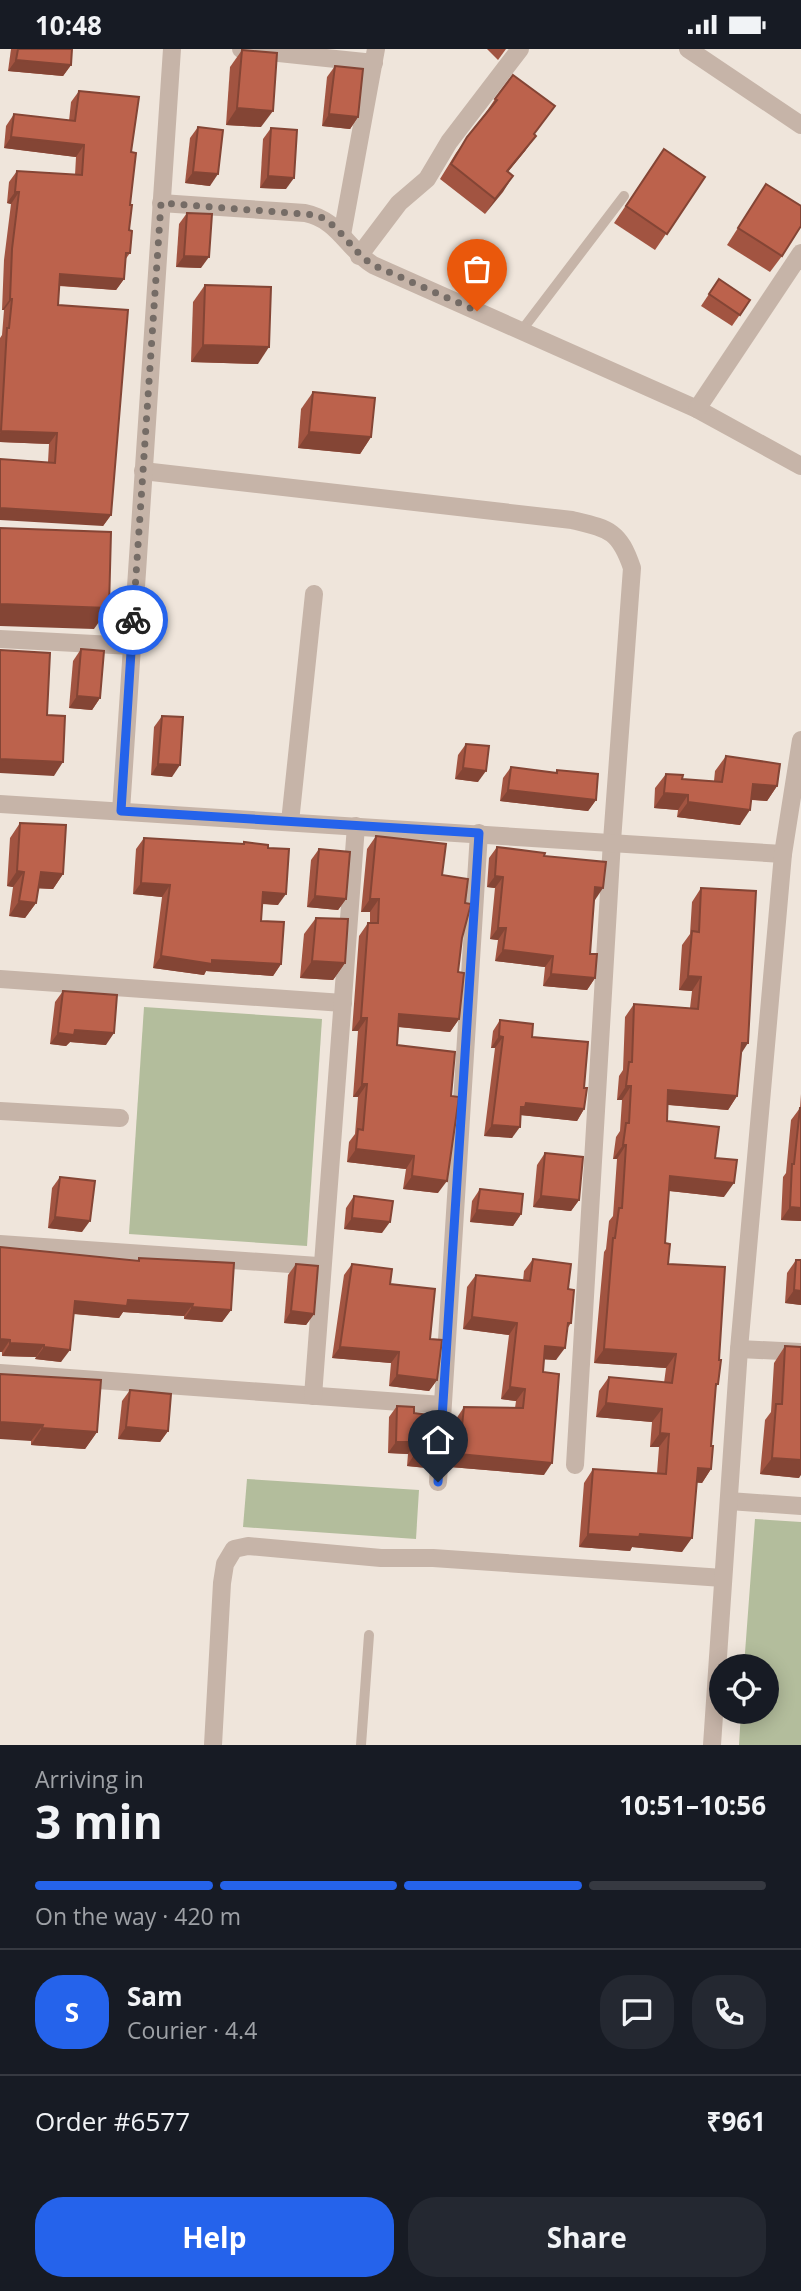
<!DOCTYPE html>
<meta charset="utf-8">
<style>
body{margin:0;font-family:"Open Sans",sans-serif;background:#242831;color:#f1f3f6;height:100vh;display:flex;flex-direction:column;font-size:26px;white-space:nowrap}
*{box-sizing:border-box;margin:0}
p{font-size:23px;color:#9ea1a6}
.icon{flex:none;width:38px;height:38px;fill:none;stroke:currentColor;stroke-width:2;stroke-linecap:round;stroke-linejoin:round}
.map{position:relative;height:1696px;overflow:hidden}
.details{display:flex;flex-direction:column;background:#171b24;flex:1}
.details>*{flex:none}
.buttons{position:absolute;left:709px;top:1605px;display:grid;gap:14px}
.buttons a{display:grid;place-items:center;width:70px;height:70px;border-radius:50%;background:#171b24;box-shadow:0 4px 18px #0003;font-size:35px}
.pin{position:absolute;display:grid;place-items:center;width:60px;height:60px;color:#fff;margin:-72px -30px;border-radius:50% 50% 50% 0;rotate:-45deg;box-shadow:0 0 7px #0007}
.pin .icon{rotate:45deg}
.courier{position:absolute;display:grid;place-items:center;width:70px;height:70px;margin:-35px;border:5px solid #2563eb;border-radius:50%;background:#fff;color:#222;box-shadow:0 2px 9px #0007}
.overview em{font-style:normal;font-weight:700}
.overview div{display:flex;flex-direction:column-reverse}
.overview{display:flex;align-items:center;justify-content:space-between;height:119px;padding:0 35px}
h1{font-size:46px;font-weight:700;line-height:52px}
.bar{display:grid;grid-template-columns:repeat(4,1fr);gap:10px 7px;align-content:center;height:84px;padding:0 35px}
.bar i{height:9px;border-radius:5px;background:#363941}
.bar .current{background:#2563eb}
.bar p{grid-column:span 4}
.line{display:flex;align-items:center;gap:18px;padding:0 35px;border-top:2px solid #363941}
.line div{flex:1}
.round{display:grid;place-items:center;flex:none;width:74px;height:74px;border-radius:28px;background:#242831}
.button{display:flex;gap:14px;margin-top:auto;padding:14px 35px}
.button a{flex:1;height:80px;border-radius:28px;background:#2563eb;color:#fff;font-size:28px;font-weight:700;line-height:80px;text-align:center}
.button a+a{background:#242831;color:#f1f3f6}
.status{display:flex;justify-content:space-between;align-items:center;height:49px;padding:0 35px;background:#171b24;direction:ltr}
.status svg{height:19px;fill:currentColor}
.map>svg:first-child{display:block}
.green{fill:#b3bd9c}
.lines{fill:none;stroke-linecap:round;stroke-linejoin:round}
.lane{stroke:#c6b4a8;stroke-width:10}
.street{stroke:#c6b4a8;stroke-width:18}
.wall{fill:#a25441}
.shaded-wall{fill:#844535}
.building{fill:#bc624c;stroke:#844535;stroke-width:2}
.done{stroke:#756c66;stroke-width:7;stroke-dasharray:0 12.6}
.route{stroke:#2563eb;stroke-width:9}
</style>
<div class="status"><b>10:48</b><svg viewBox="0 0 49 12"><path d="M0 12V9h3v3zM5 12V6h3v6zM10 12V3h3v9zM15 12V0h3v12zM26 1h20v11H26zM47 4h2v5h-2z"/></svg></div>
<div class="map">
<svg width="801" height="1696" viewBox="0 0 801 1696">
<rect width="100%" height="100%" fill="#efe5db"/>
<g class="green">
<polygon points="144,958 322,970 307,1197 129,1185"/>
<polygon points="247,1430 419,1441 416,1490 243,1478"/>
<polygon points="755,1470 801,1473 801,1696 739,1696 741,1663 766,1662 766,1617 744,1617"/>
</g>
<g class="lines">
<g class="lane">
<polyline points="522,281 624,147"/>
<polyline points="361,1696 369,1586"/>
</g>
<g class="street">
<polyline points="241,0 374,14"/>
<polyline points="688,0 801,76"/>
<path d="M161 154 305 164C339 171 346 199 373 216L697 360 801 417"/>
<polyline points="342,186 376,0"/>
<polyline points="359,207 399,154 427,130 449,93 520,0"/>
<polyline points="697,360 801,204"/>
<path d="M143 422 572 471C609 480 619 481 632 519L612 792 575 1416"/>
<polyline points="0,590 132,597"/>
<polyline points="0,755 783,805"/>
<polyline points="121,762 172,0"/>
<polyline points="290,773 314,545"/>
<polyline points="0,930 343,954"/>
<polyline points="0,1062 120,1069"/>
<polyline points="0,1195 318,1217"/>
<polyline points="739,1300 801,1303"/>
<polyline points="0,1324 442,1356"/>
<polyline points="313,1347 356,777"/>
<polyline points="438,1433 479,784"/>
<polyline points="729,1452 801,1457"/>
<polyline points="213,1696 222,1534 225,1515 234,1500 248,1497 381,1509 433,1509 723,1529"/>
<polyline points="712,1696 739,1300 783,805 801,691"/>
</g>
</g>
<g class="wall">
<polygon points="11,0 72,0 71,16 63,27 8,22"/>
<polygon points="487,0 506,0 498,11"/>
<polygon points="242,1 261,78 226,76 230,18"/>
<polygon points="335,17 358,68 350,80 322,77 327,28"/>
<polygon points="79,42 131,103 129,181 130,204 125,211 124,230 116,241 59,237 58,256 111,466 103,477 48,413 49,395 0,393 0,289 2,286 4,261 2,261 4,211 11,155 7,154 9,133 17,122 75,126 76,108 4,99 6,77 14,65 69,72 71,53"/>
<polygon points="495,50 535,86 525,102 508,123 513,127 485,165 440,130 456,104 485,65"/>
<polygon points="198,78 210,137 185,134 190,89"/>
<polygon points="271,79 286,140 260,139 263,90"/>
<polygon points="664,100 705,128 655,201 614,174"/>
<polygon points="766,135 782,207 770,223 727,196"/>
<polygon points="187,164 201,219 176,218 179,175"/>
<polygon points="719,230 750,251 732,277 701,257"/>
<polygon points="205,236 258,315 191,313 193,253"/>
<polygon points="313,343 371,388 360,405 298,399 301,360"/>
<polygon points="81,600 100,649 92,661 69,659 73,612"/>
<polygon points="162,667 172,728 151,726 154,678"/>
<polygon points="466,695 478,733 455,730 458,706"/>
<polygon points="726,707 777,737 767,752 752,751 740,776 677,768 678,761 654,759 655,739 666,725 682,730 714,732 715,722"/>
<polygon points="511,718 555,724 557,721 596,751 588,762 500,752 503,729"/>
<polygon points="20,774 63,825 53,840 38,839 36,854 25,869 9,867 13,838 7,837 10,789"/>
<polygon points="376,787 442,826 462,889 458,923 459,970 450,983 398,978 397,996 438,1144 403,1140 406,1120 347,1113 349,1093 355,1085 358,1048 353,1048 358,982 352,982 359,887 368,874 370,874 370,863 361,863 367,800"/>
<polygon points="144,789 243,795 244,793 268,799 278,856 262,855 261,872 281,915 273,927 206,922 204,926 153,919 162,848 133,845 136,800"/>
<polygon points="497,798 544,807 595,851 594,851 590,905 595,929 587,941 543,937 545,918 495,912 498,891 490,890 495,839 487,838 489,809"/>
<polygon points="319,800 346,850 338,861 307,858 311,811"/>
<polygon points="701,839 741,1005 737,1047 728,1061 668,1056 667,1072 715,1109 724,1148 669,1142 665,1194 668,1215 718,1335 715,1339 711,1397 711,1420 702,1434 696,1433 682,1503 632,1498 630,1502 579,1498 584,1434 593,1420 657,1424 659,1398 650,1398 652,1373 596,1368 599,1342 609,1328 664,1334 666,1319 594,1314 604,1203 606,1200 609,1172 613,1167 617,1110 613,1110 616,1088 620,1082 622,1051 617,1051 619,1027 623,1021 625,968 634,955 690,959 692,942 679,941 682,896 690,885 692,853"/>
<polygon points="316,869 345,914 333,931 300,929 304,885"/>
<polygon points="63,942 106,996 70,993 66,997 50,995 55,953"/>
<polygon points="500,971 532,988 584,1039 584,1060 577,1072 521,1066 512,1089 484,1087 495,999 491,999 493,982"/>
<polygon points="801,1045 801,1172 781,1171 783,1128 786,1124 791,1071 800,1059"/>
<polygon points="545,1104 579,1151 571,1162 533,1158 537,1116"/>
<polygon points="60,1128 82,1183 48,1179 52,1139"/>
<polygon points="480,1140 521,1165 513,1177 470,1173 472,1152"/>
<polygon points="354,1147 382,1184 344,1180 346,1159"/>
<polygon points="0,1198 137,1212 139,1209 231,1261 222,1273 184,1270 184,1267 123,1263 119,1269 73,1265 61,1313 35,1310 36,1308 2,1307"/>
<polygon points="533,1210 568,1240 571,1274 567,1280 556,1311 544,1310 543,1323 544,1426 450,1418 456,1370 464,1358 515,1359 516,1352 501,1350 509,1286 463,1280 467,1238 476,1226 523,1232 524,1222"/>
<polygon points="796,1211 801,1256 785,1254 787,1224"/>
<polygon points="296,1215 314,1265 306,1276 284,1274 288,1226"/>
<polygon points="352,1215 390,1235 437,1331 429,1342 389,1337 391,1314 332,1309 344,1226"/>
<polygon points="785,1297 799,1429 760,1425 765,1371 771,1363 774,1314"/>
<polygon points="0,1325 97,1383 85,1400 31,1396 31,1392"/>
<polygon points="130,1341 168,1382 160,1393 118,1390 122,1352"/>
<polygon points="397,1357 414,1364 435,1408 427,1419 407,1417 408,1405 388,1404 389,1368"/>
</g>
<g class="shaded-wall">
<polygon points="16,11 71,16 63,27 8,22"/>
<polygon points="237,59 273,62 261,78 226,76"/>
<polygon points="329,65 358,68 350,80 322,77"/>
<polygon points="536,87 525,102 496,137 507,122"/>
<polygon points="11,88 84,96 76,108 4,99"/>
<polygon points="193,123 218,125 210,137 185,134"/>
<polygon points="268,127 294,129 286,140 260,139"/>
<polygon points="513,127 503,143 485,165 495,150"/>
<polygon points="15,143 19,143 11,155 7,154"/>
<polygon points="184,207 209,208 201,219 176,218"/>
<polygon points="60,225 124,230 116,241 52,236"/>
<polygon points="10,250 12,250 4,261 2,261"/>
<polygon points="203,296 269,298 258,315 191,313"/>
<polygon points="1,382 57,384 49,395 0,393 0,384"/>
<polygon points="309,383 371,388 360,405 298,399"/>
<polygon points="0,459 111,466 103,477 0,471"/>
<polygon points="0,555 109,559 94,580 0,577"/>
<polygon points="77,647 100,649 92,661 69,659"/>
<polygon points="0,710 63,713 54,727 0,724"/>
<polygon points="158,715 180,716 172,728 151,726"/>
<polygon points="463,719 486,722 478,733 455,730"/>
<polygon points="753,735 777,737 767,752 743,750"/>
<polygon points="508,741 596,751 588,762 500,752"/>
<polygon points="664,744 688,746 678,761 654,759"/>
<polygon points="688,753 750,761 740,776 677,768"/>
<polygon points="17,822 24,823 13,838 7,837"/>
<polygon points="41,823 63,825 53,840 30,839"/>
<polygon points="495,827 503,828 495,839 487,838"/>
<polygon points="141,834 170,836 162,848 133,845"/>
<polygon points="595,838 603,839 595,851 587,850"/>
<polygon points="263,843 286,845 278,856 255,854"/>
<polygon points="315,847 346,850 338,861 307,858"/>
<polygon points="370,850 379,850 370,863 361,863"/>
<polygon points="19,852 36,854 25,869 9,867"/>
<polygon points="498,879 506,879 498,891 490,890"/>
<polygon points="503,901 553,907 545,918 495,912"/>
<polygon points="161,907 281,915 273,927 206,922 204,926 153,919"/>
<polygon points="312,912 345,914 333,931 300,929"/>
<polygon points="551,925 595,929 587,941 543,937"/>
<polygon points="688,927 701,928 692,942 679,941"/>
<polygon points="399,965 459,970 450,983 390,977"/>
<polygon points="361,969 367,969 358,982 352,982"/>
<polygon points="75,981 114,984 106,996 70,993 66,997 50,995 58,984"/>
<polygon points="499,987 503,988 495,999 491,999"/>
<polygon points="742,994 748,994 739,1008"/>
<polygon points="362,1035 367,1035 358,1048 353,1048"/>
<polygon points="626,1037 631,1037 622,1051 617,1051"/>
<polygon points="668,1041 737,1047 728,1061 659,1055"/>
<polygon points="526,1054 584,1060 577,1072 520,1066 521,1058"/>
<polygon points="492,1076 520,1078 512,1089 484,1087"/>
<polygon points="623,1096 626,1096 617,1110 613,1110"/>
<polygon points="356,1100 414,1107 406,1120 347,1113"/>
<polygon points="412,1127 447,1132 438,1144 403,1140"/>
<polygon points="670,1127 734,1134 724,1148 661,1141"/>
<polygon points="541,1147 579,1151 571,1162 533,1158"/>
<polygon points="790,1158 801,1159 801,1172 781,1171"/>
<polygon points="477,1161 521,1165 513,1177 470,1173"/>
<polygon points="55,1168 90,1172 82,1183 48,1179"/>
<polygon points="352,1169 390,1173 382,1184 344,1180"/>
<polygon points="794,1241 801,1242 801,1256 785,1254"/>
<polygon points="128,1251 193,1255 184,1267 123,1263 119,1269 66,1264 75,1252"/>
<polygon points="192,1258 231,1261 222,1273 184,1270"/>
<polygon points="291,1262 314,1265 306,1276 284,1274"/>
<polygon points="472,1268 517,1274 509,1286 463,1280"/>
<polygon points="0,1290 10,1291 2,1303 0,1303"/>
<polygon points="10,1294 44,1296 36,1308 2,1307"/>
<polygon points="545,1297 565,1299 556,1311 536,1310"/>
<polygon points="44,1298 70,1301 61,1313 35,1310"/>
<polygon points="340,1298 399,1303 391,1314 332,1309"/>
<polygon points="604,1300 676,1305 666,1319 594,1314"/>
<polygon points="397,1326 437,1331 429,1342 389,1337"/>
<polygon points="510,1338 525,1340 516,1352 501,1350"/>
<polygon points="606,1354 662,1360 652,1373 596,1368"/>
<polygon points="0,1373 43,1376 31,1392 0,1390"/>
<polygon points="126,1378 168,1382 160,1393 118,1390"/>
<polygon points="42,1379 97,1383 85,1400 31,1396"/>
<polygon points="660,1384 669,1385 659,1398 650,1398"/>
<polygon points="396,1393 416,1393 408,1405 388,1404"/>
<polygon points="459,1405 552,1414 544,1426 450,1418"/>
<polygon points="414,1406 435,1408 427,1419 407,1417"/>
<polygon points="772,1409 801,1411 801,1426 799,1429 760,1425"/>
<polygon points="698,1419 711,1420 702,1434 688,1433"/>
<polygon points="588,1485 640,1485 692,1489 682,1503 632,1498 630,1502 579,1498"/>
</g>
<g class="building">
<polygon points="18,0 72,0 71,16 16,11"/>
<polygon points="242,1 277,4 273,62 237,59"/>
<polygon points="335,17 363,20 358,68 329,65"/>
<polygon points="513,26 555,57 534,85 536,87 507,122 513,127 495,150 451,115 467,88 497,51 495,50"/>
<polygon points="79,42 139,48 131,103 136,104 130,156 132,156 129,181 132,182 130,204 126,204 124,230 60,225 58,256 128,261 111,466 0,459 0,410 55,414 57,384 1,382 7,279 9,279 12,250 10,250 12,200 19,143 15,143 17,122 82,126 84,96 11,88 14,65 75,72"/>
<polygon points="198,78 223,81 218,125 193,123"/>
<polygon points="271,79 297,81 294,129 268,127"/>
<polygon points="664,100 705,128 667,185 626,157"/>
<polygon points="766,135 801,157 801,177 782,207 738,179"/>
<polygon points="187,164 212,165 209,208 184,207"/>
<polygon points="719,230 750,251 740,266 709,245"/>
<polygon points="205,236 271,238 269,298 203,296"/>
<polygon points="313,343 375,349 371,388 309,383"/>
<polygon points="0,479 111,483 109,559 0,555"/>
<polygon points="81,600 104,602 100,649 77,647"/>
<polygon points="0,601 50,604 47,666 65,667 63,713 0,710"/>
<polygon points="162,667 183,668 180,716 158,715"/>
<polygon points="466,695 489,697 486,722 463,719"/>
<polygon points="726,707 780,715 777,737 753,735 750,761 688,753 688,746 664,744 666,725 683,726 682,730 722,733"/>
<polygon points="511,718 557,724 557,721 598,725 596,751 508,741"/>
<polygon points="20,774 66,776 63,825 41,823 36,854 19,852 24,823 17,822"/>
<polygon points="376,787 446,795 442,826 468,830 465,854 471,855 462,889 458,923 464,924 459,970 399,965 397,996 455,1003 451,1047 459,1048 447,1132 412,1127 414,1107 356,1100 358,1080 363,1081 367,1035 362,1035 367,969 361,969 368,874 378,874 379,850 370,850"/>
<polygon points="144,789 244,795 244,793 268,796 268,799 289,800 286,845 263,843 261,872 284,873 281,915 212,911 212,915 161,907 170,836 141,834"/>
<polygon points="497,798 545,804 544,807 606,813 603,839 595,838 590,905 597,905 595,929 551,925 553,907 503,901 506,879 498,879 503,828 495,827"/>
<polygon points="319,800 350,803 346,850 315,847"/>
<polygon points="701,839 756,842 748,994 742,994 737,1047 668,1041 667,1072 719,1078 715,1109 737,1111 734,1134 670,1127 665,1194 670,1195 668,1215 725,1218 719,1311 721,1311 718,1335 716,1335 711,1397 713,1397 711,1420 698,1419 692,1489 640,1485 639,1488 588,1485 593,1420 666,1425 669,1385 660,1384 662,1360 606,1354 609,1328 672,1334 676,1305 604,1300 613,1189 615,1189 619,1159 622,1159 626,1096 623,1096 626,1074 629,1074 631,1037 626,1037 629,1013 632,1013 634,955 698,960 701,928 688,927 692,882 699,883"/>
<polygon points="316,869 348,870 345,914 312,912"/>
<polygon points="63,942 117,946 114,984 75,981 74,986 58,984"/>
<polygon points="500,971 533,975 532,988 588,993 584,1039 587,1039 584,1060 526,1054 525,1058 521,1058 520,1078 492,1076 503,988 499,987"/>
<polygon points="800,1059 801,1059 801,1159 790,1158 792,1115 794,1115"/>
<polygon points="545,1104 583,1108 579,1151 541,1147"/>
<polygon points="60,1128 95,1132 90,1172 55,1168"/>
<polygon points="480,1140 523,1145 521,1165 477,1161"/>
<polygon points="354,1147 393,1152 390,1173 352,1169"/>
<polygon points="0,1198 139,1212 139,1209 234,1214 231,1261 192,1258 193,1255 128,1251 127,1257 75,1252 70,1301 44,1298 44,1296 10,1294 10,1291 0,1290"/>
<polygon points="533,1210 571,1215 568,1240 574,1241 571,1274 568,1274 565,1299 545,1297 543,1323 559,1325 552,1414 459,1405 464,1358 523,1359 525,1340 510,1338 517,1274 472,1268 476,1226 530,1232"/>
<polygon points="796,1211 801,1211 801,1242 794,1241"/>
<polygon points="296,1215 318,1217 314,1265 291,1262"/>
<polygon points="352,1215 392,1220 390,1235 435,1240 430,1290 442,1291 437,1331 397,1326 399,1303 340,1298"/>
<polygon points="785,1297 801,1298 801,1411 772,1409 776,1355 782,1355"/>
<polygon points="0,1325 101,1331 97,1383 42,1379 43,1376 0,1373"/>
<polygon points="130,1341 171,1345 168,1382 126,1378"/>
<polygon points="397,1357 414,1358 414,1364 438,1367 435,1408 414,1406 416,1393 396,1393"/>
</g>
<g class="lines">
<path class="done" d="M133 571 161 154 316 166C340 175 351 202 373 216L477 262"/>
<polyline class="route" points="133,571 121,762 479,784 438,1433"/>
</g>
</svg>
<div class="buttons">
<a><svg class="icon" aria-label="locate" viewBox="0 0 24 24"><circle cx="12" cy="12" r="6"/><path d="M12 2v4M12 18v4M2 12h4M18 12h4"/></svg></a>
</div>
<div class="pin" style="left:477px;top:262px;background:#ea580c"><svg class="icon" aria-label="bag" viewBox="0 0 24 24"><path d="M5 8h14l-1 12H6zM9 8a3 3 0 0 1 6 0"/></svg></div>
<div class="pin" style="left:438px;top:1433px;background:#1f2937"><svg class="icon" aria-label="home" viewBox="0 0 24 24"><path d="M3 11l9-7 9 7M6 9v11h12V9"/></svg></div>
<div class="courier" style="left:133px;top:571px"><svg class="icon" aria-label="bike" viewBox="0 0 24 24"><circle cx="6" cy="16" r="4"/><circle cx="18" cy="16" r="4"/><path d="M6 16l4-8h5l3 8M10 8l3 8H6M13 5h3"/></svg></div>
</div>
<section class="details">
<div class="overview"><div><h1>3 min</h1><p>Arriving in</p></div><em>10:51–10:56</em></div>
<div class="bar"><i class="current"></i><i class="current"></i><i class="current"></i><i></i><p>On the way · 420 m</p></div>
<div class="line" style="height:126px"><b class="round" style="background:#2563eb;color:#fff">S</b><div><b>Sam</b><p>Courier · 4.4</p></div><a class="round"><svg class="icon" aria-label="chat" viewBox="0 0 24 24"><path d="M4 5h16v11H9l-5 4z"/></svg></a><a class="round"><svg class="icon" aria-label="phone" viewBox="0 0 24 24"><path d="M5 4h4l2 5-3 2q2 4 5 5l2-3 5 2v4C11 20 4 13 5 4z"/></svg></a></div>
<div class="line" style="height:91px"><div>Order #6577</div><b>₹961</b></div>
<div class="button"><a>Help</a><a>Share</a></div>
</section>
